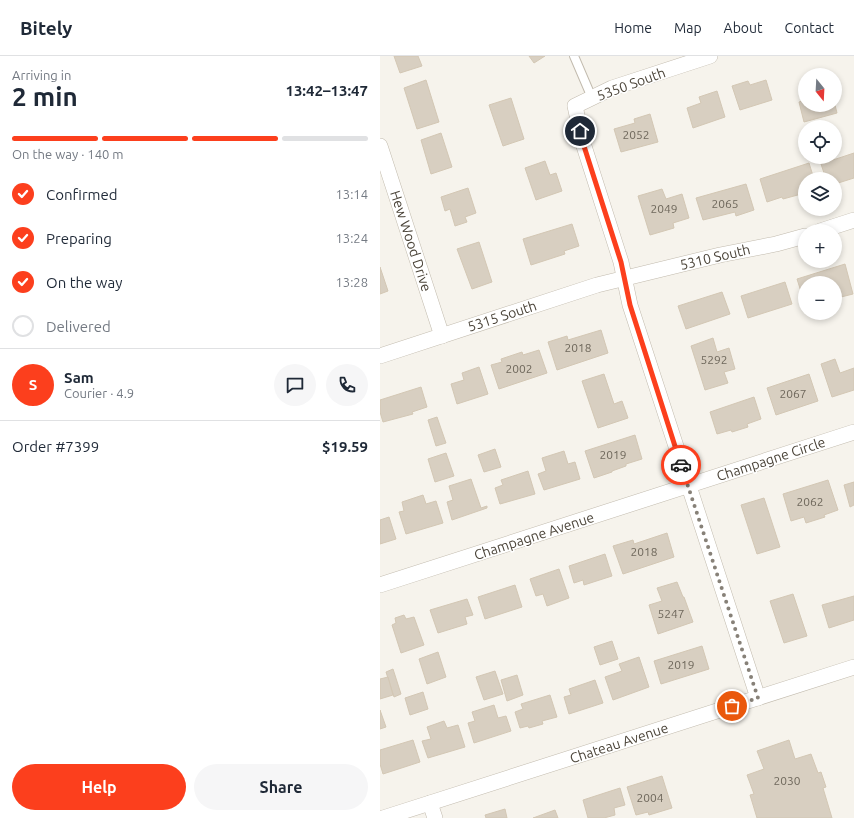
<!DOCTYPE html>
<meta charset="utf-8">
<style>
body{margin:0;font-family:Ubuntu,sans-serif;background:#f6f6f7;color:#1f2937;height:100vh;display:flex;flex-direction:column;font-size:15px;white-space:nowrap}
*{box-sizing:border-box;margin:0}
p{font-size:13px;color:#747a83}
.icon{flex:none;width:22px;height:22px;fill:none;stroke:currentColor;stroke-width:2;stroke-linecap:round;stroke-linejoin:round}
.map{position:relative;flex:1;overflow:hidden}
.side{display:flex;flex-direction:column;background:#fff;width:380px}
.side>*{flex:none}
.needle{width:26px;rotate:162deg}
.tools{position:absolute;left:418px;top:12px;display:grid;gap:8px}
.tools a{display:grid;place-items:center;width:44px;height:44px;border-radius:50%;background:#fff;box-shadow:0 2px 6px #0003;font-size:20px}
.pin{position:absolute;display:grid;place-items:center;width:34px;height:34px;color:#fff;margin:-17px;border:2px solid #fff;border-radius:50%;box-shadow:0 1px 4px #0007}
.courier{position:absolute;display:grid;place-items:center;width:40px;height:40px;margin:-20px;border:3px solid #fc3f1d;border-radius:50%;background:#fff;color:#222;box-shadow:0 1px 5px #0007}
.summary em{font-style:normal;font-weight:700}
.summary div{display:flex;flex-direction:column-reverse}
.summary{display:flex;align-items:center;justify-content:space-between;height:68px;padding:0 12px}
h1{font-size:26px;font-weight:700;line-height:30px}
.bar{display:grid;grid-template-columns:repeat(4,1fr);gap:6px 4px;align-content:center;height:48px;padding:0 12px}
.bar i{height:5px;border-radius:3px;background:#e0e1e3}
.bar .selected{background:#fc3f1d}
.bar p{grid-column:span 4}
.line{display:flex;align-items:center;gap:10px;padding:0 12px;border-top:1px solid #e0e1e3}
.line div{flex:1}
.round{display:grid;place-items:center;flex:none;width:42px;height:42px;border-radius:21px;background:#f6f6f7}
ol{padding:0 12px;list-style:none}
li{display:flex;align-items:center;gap:12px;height:44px}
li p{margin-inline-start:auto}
li .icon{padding:4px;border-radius:50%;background:#fc3f1d;color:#fff;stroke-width:4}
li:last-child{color:#747a83}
li i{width:22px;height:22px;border:2px solid #e0e1e3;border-radius:50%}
.action{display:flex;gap:8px;margin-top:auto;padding:8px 12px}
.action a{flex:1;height:46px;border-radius:24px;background:#fc3f1d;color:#fff;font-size:16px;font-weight:700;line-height:46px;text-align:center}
.action a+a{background:#f6f6f7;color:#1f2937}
header{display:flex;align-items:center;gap:24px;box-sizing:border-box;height:56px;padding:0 20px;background:#fff;border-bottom:1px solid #e0e1e3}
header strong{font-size:19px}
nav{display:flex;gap:22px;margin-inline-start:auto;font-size:14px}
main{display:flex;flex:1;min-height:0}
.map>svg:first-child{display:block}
.building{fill:#d8cfc1;stroke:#d3c7b4}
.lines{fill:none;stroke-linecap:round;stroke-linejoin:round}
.service-casing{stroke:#c2bbae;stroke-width:10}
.minor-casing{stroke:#c2bbae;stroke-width:16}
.service{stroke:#fff;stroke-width:8}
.minor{stroke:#fff;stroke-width:15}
.done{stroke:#878178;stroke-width:4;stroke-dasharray:0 7.2}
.route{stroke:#fc3f1d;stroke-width:5}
.labels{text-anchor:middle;stroke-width:3;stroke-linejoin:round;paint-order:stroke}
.number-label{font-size:12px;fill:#6e675b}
.street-label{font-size:14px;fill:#4b4439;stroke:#fff}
</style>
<header>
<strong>Bitely</strong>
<nav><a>Home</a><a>Map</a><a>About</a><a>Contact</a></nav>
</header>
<main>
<section class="side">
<div class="summary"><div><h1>2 min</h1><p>Arriving in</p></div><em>13:42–13:47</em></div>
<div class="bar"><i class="selected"></i><i class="selected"></i><i class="selected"></i><i></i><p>On the way · 140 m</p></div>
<ol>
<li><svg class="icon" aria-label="check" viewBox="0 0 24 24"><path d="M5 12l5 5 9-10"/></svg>Confirmed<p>13:14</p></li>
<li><svg class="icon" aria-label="check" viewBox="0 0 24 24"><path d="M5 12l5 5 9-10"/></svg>Preparing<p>13:24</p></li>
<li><svg class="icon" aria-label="check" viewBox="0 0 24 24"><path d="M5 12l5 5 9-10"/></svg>On the way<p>13:28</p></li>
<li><i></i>Delivered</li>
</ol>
<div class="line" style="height:72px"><b class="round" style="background:#fc3f1d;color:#fff">S</b><div><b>Sam</b><p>Courier · 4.9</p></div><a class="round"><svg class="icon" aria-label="chat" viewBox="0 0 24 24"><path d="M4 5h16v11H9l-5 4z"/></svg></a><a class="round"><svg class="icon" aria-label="phone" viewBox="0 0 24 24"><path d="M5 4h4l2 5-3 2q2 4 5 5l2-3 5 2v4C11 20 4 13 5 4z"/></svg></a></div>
<div class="line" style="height:52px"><div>Order #7399</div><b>$19.59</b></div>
<div class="action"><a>Help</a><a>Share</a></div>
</section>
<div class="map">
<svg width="474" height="762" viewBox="0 0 474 762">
<rect width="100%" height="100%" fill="#f6f3ec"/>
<g class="building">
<polygon points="14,0 38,0 42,10 20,17"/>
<polygon points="149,0 165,0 154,7"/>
<polygon points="46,24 59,66 37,73 24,32"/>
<polygon points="386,24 392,44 360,54 352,30 368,25 370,29"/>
<polygon points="337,35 345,61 313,72 307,52 321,47 319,41"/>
<polygon points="131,42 144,83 123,90 109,49"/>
<polygon points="425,44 425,49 455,49 457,57 424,66 419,46"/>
<polygon points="270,58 278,86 241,96 234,73 255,67 254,63"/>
<polygon points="61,77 72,111 51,118 41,84"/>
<polygon points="474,97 474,122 455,128 455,123 446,123 441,108"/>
<polygon points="165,105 170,119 176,117 182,135 156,144 145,112"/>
<polygon points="429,107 434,123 425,123 425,137 403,143 402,141 387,146 380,123"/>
<polygon points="366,128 374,154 356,160 355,156 323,164 316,142"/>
<polygon points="88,132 96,157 85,161 87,166 75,170 70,153 65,155 61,141"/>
<polygon points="282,133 286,143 302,138 309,162 293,167 294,172 270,179 258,140"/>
<polygon points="192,168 199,190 184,195 185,198 151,209 143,183"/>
<polygon points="99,186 112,226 92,233 77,193"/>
<polygon points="465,208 473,238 461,241 459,234 455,235 455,227 425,227 425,244 424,245 417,223"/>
<polygon points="0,211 8,235 0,238"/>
<polygon points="405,226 412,248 368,262 361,240"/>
<polygon points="342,236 350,258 306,273 298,250"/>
<polygon points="221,274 228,297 177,314 168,286 187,280 188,284"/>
<polygon points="333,282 337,296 349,292 355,313 344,316 348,327 325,334 311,290"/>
<polygon points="159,294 167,317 119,333 111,309 122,306 121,303 142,296 143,299"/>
<polygon points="455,303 460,317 474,312 474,334 452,341 441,308"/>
<polygon points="99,311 108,338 77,348 71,328 84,324 82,317"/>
<polygon points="224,318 234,348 242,345 248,362 218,372 202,325"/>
<polygon points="429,318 438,345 396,359 387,332"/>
<polygon points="41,331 47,351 32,356 33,358 3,366 0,356 0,344"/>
<polygon points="374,341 381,363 367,368 368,371 352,376 351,374 337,378 330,356"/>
<polygon points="57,361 66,387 56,390 48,364"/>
<polygon points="255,379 262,403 246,408 246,410 232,415 232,416 214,422 205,395"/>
<polygon points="115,393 121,411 104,416 98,399"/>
<polygon points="184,395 188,408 195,406 200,423 164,434 158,418 166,415 162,402"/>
<polygon points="66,397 74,420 55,426 48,403"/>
<polygon points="148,415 155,438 120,448 115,432 123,429 121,424"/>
<polygon points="91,423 101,452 107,450 107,452 72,464 67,446 73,444 69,430"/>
<polygon points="448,424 458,454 444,459 445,461 426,467 424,461 411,465 403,438"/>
<polygon points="474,426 474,449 470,451 464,429"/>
<polygon points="43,439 46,448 56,445 63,467 26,478 19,456 24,455 22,446"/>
<polygon points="384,442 400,491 377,498 361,449"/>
<polygon points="9,461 16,483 0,488 0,464"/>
<polygon points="287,477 294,501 243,518 233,490 253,484 254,488"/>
<polygon points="225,498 232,520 204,529 203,524 194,527 189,510"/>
<polygon points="179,513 189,542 167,550 163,538 156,540 150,523"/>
<polygon points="297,526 303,541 304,541 313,566 278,578 269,549 282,545 277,532"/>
<polygon points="135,529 142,551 105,563 98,541"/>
<polygon points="413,538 427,580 404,587 390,545"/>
<polygon points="474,540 474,564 449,572 442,549"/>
<polygon points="87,543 93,559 85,561 87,568 58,577 50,554"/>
<polygon points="24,559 26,563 34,561 44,589 21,597 12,569 16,567 15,562"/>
<polygon points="232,585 238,603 220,609 214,591"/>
<polygon points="322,590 329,613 281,628 274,605"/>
<polygon points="58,596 66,621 47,628 39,603"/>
<polygon points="259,601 269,631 233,644 225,621 242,615 239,608"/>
<polygon points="13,613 21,638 14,641 6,616"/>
<polygon points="115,615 123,638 104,644 96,621"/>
<polygon points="137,619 143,639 127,645 121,624"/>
<polygon points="8,621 13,639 0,643 0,623"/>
<polygon points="215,624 223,647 189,658 184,641 191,639 189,633"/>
<polygon points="43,636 48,653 30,659 25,642"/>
<polygon points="170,639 177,661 162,665 163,668 149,672 148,670 140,672 135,656 143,653 141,648"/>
<polygon points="114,649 118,662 126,660 131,675 94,687 88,667 95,665 92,656"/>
<polygon points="0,654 6,671 0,673"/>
<polygon points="64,665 67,672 78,669 85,691 48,702 42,685 51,683 47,671"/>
<polygon points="33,684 40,706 3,718 0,708 0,694"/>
<polygon points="409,684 415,703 431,698 438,717 441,716 446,731 443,732 452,762 377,762 370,739 374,738 367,719 384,713 377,695"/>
<polygon points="282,720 292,752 269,759 268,756 256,759 247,731"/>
<polygon points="240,732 245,749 234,752 235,759 224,762 208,762 203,744"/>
<polygon points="125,753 127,762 106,762 105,759"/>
<polygon points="175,754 178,762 153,762"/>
</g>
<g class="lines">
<g class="service-casing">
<polyline id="service" points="194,0 212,42"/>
</g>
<g class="minor-casing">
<g id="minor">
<polyline points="330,0 232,32 195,50 203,87 241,206 250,249 378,642"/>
<polyline points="0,90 62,280"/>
<polyline points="440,175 474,164"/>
<polyline points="0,300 217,229 340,199 396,188 425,180"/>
<polyline points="0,529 474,376"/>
<polyline points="50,747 55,762"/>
<polyline points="3,762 474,611"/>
</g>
</g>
<use href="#service" class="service"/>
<use href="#minor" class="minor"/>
</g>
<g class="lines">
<polyline class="done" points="301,409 378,642 352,650"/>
<polyline class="route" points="200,75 203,87 241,206 250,249 301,409"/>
</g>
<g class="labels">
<g class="number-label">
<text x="256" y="83">2052</text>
<text x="345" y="152">2065</text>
<text x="284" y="157">2049</text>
<text x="198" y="296">2018</text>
<text x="334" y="308">5292</text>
<text x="139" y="317">2002</text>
<text x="413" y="342">2067</text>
<text x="233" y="403">2019</text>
<text x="430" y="450">2062</text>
<text x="264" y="500">2018</text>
<text x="291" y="562">5247</text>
<text x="301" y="613">2019</text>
<text x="407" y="729">2030</text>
<text x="270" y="746">2004</text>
</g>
<g class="street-label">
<text transform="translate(251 28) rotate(-20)" y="5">5350 South</text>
<text transform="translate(31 185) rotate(72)" y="5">Hew Wood Drive</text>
<text transform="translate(335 201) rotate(-13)" y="5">5310 South</text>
<text transform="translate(122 260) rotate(-18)" y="5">5315 South</text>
<text transform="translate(391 403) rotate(-18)" y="5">Champagne Circle</text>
<text transform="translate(154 480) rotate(-18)" y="5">Champagne Avenue</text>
<text transform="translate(239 687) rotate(-18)" y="5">Chateau Avenue</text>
</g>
</g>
</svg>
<div class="tools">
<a><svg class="needle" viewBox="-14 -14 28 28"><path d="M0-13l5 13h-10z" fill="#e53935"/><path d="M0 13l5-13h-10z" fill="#747a83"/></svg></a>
<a><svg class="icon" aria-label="locate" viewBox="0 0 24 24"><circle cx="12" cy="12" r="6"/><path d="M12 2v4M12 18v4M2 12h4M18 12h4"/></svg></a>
<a><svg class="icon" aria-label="layers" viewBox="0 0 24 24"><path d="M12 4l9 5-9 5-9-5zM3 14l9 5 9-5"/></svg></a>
<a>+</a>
<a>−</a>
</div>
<div class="pin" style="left:352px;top:650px;background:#ea580c"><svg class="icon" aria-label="bag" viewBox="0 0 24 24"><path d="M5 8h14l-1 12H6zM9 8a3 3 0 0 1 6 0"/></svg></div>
<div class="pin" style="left:200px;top:75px;background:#1f2937"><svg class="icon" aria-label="home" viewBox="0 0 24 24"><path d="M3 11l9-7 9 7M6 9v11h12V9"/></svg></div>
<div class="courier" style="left:301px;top:409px"><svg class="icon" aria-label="car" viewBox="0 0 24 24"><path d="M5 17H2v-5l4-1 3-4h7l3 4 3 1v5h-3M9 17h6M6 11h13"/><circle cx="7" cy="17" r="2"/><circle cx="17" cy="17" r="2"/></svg></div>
</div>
</main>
